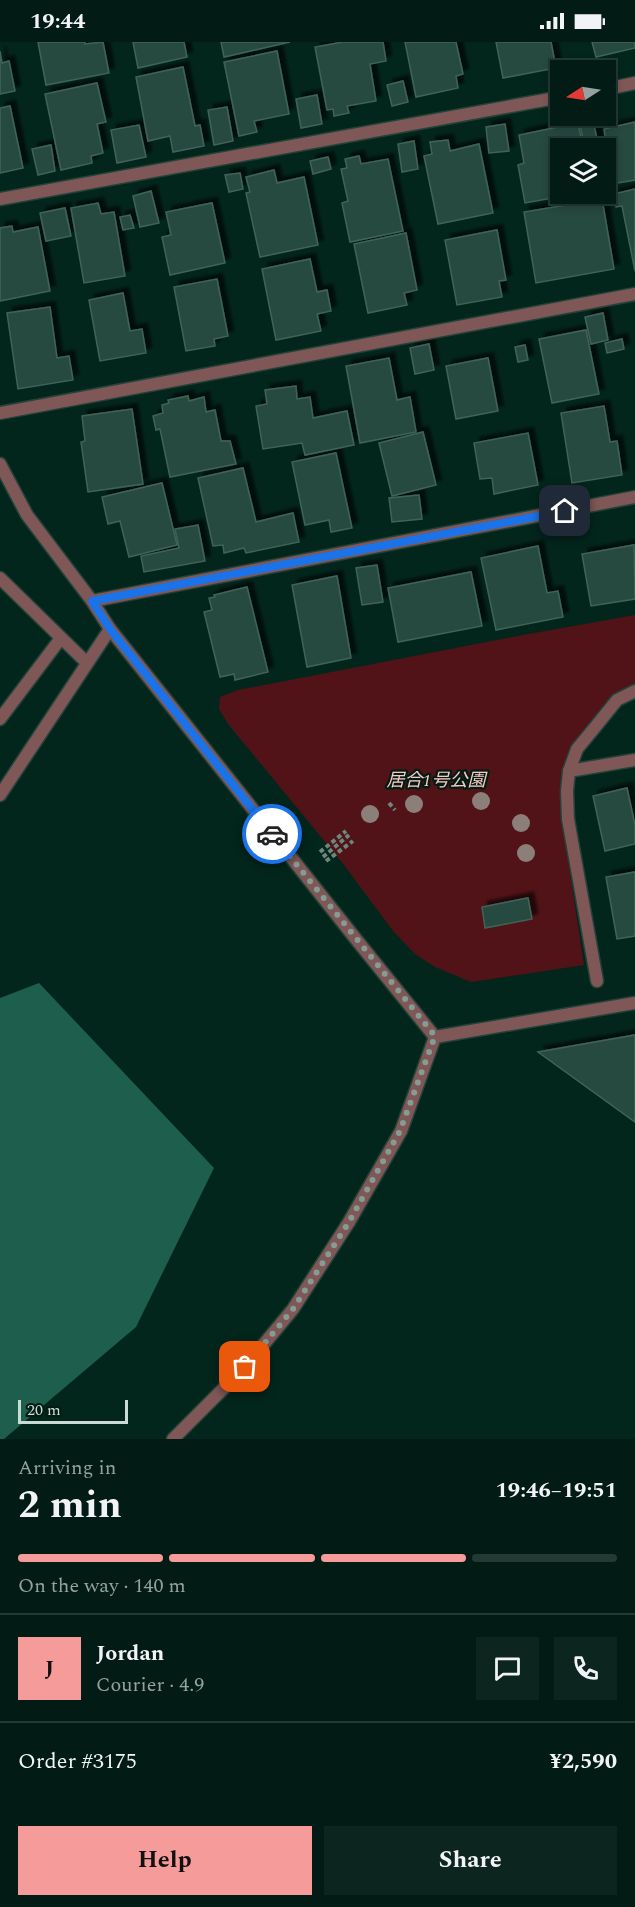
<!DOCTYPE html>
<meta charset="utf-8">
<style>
body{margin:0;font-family:Spectral,"Noto Sans JP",serif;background:#0c251e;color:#f1f3f6;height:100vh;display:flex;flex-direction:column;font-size:22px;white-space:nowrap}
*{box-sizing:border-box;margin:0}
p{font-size:20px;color:#96a1a0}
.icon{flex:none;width:33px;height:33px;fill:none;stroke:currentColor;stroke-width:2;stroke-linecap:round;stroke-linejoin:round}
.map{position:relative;height:1397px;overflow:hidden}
.sheet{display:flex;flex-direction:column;background:#021c15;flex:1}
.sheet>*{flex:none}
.needle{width:39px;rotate:258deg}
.buttons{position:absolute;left:550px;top:18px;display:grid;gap:12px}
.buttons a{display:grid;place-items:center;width:66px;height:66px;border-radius:0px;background:#021c15;box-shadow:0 3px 9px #0003,0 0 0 2px #233a34;font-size:30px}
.scale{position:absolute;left:18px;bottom:15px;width:110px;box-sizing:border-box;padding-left:6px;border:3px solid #c9dbd4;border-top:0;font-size:16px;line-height:21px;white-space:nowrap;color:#c9dbd4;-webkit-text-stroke:4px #001c13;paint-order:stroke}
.pin{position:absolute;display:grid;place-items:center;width:51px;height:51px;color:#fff;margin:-26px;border-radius:12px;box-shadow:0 3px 9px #0006}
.courier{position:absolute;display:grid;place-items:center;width:60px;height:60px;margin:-30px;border:4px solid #1a73e8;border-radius:50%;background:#fff;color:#222;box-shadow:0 2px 8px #0007}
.head em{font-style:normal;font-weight:700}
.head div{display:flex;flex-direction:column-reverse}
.head{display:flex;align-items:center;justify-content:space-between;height:102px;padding:0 18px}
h1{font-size:39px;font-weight:700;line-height:45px}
.bar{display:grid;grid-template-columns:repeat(4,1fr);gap:9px 6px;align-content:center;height:72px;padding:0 18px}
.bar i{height:8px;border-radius:4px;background:#233a34}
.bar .on{background:#f59b99}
.bar p{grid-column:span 4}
.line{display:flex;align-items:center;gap:15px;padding:0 18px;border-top:2px solid #233a34}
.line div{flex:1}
.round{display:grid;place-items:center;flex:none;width:63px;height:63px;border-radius:0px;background:#0c251e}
.cta{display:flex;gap:12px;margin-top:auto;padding:12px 18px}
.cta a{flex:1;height:69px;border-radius:0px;background:#f59b99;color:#111;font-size:24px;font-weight:700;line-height:69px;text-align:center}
.cta a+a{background:#0c251e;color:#f1f3f6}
.status{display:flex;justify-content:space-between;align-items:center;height:42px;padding:0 30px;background:#021c15;direction:ltr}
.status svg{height:16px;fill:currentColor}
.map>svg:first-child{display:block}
.green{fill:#511317}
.water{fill:#1d5e4c}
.building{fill:#28493f;stroke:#416358;stroke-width:1.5;filter:url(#shadow)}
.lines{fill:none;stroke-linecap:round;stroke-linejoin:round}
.service-casing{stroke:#234339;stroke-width:15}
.pedestrian-casing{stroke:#234339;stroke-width:15}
.minor-casing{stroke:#234339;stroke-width:15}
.path{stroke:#6d877f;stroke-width:4;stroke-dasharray:4.5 3;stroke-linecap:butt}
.service{stroke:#7f5756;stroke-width:12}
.pedestrian{stroke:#7f5756;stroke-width:12}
.minor{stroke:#7f5756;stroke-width:12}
.tree{fill:#8c7f7a}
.done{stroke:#849c94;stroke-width:6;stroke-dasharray:0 10.8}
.route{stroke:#1a73e8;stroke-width:8}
.labels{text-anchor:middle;stroke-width:4.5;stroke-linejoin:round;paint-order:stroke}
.park-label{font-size:18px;font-style:italic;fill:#fcc8c6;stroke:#001c13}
</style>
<div class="status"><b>19:44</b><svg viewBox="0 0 49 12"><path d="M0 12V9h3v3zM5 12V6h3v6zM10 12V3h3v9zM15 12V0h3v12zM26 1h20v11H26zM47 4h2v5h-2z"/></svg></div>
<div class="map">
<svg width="635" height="1397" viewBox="0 0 635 1397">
<defs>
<filter id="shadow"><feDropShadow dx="5.5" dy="-5.5" stdDeviation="1.5" flood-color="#0009"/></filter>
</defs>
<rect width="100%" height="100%" fill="#03261c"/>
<polygon class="green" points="635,573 635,642 612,656 587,684 571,706 565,725 561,749 562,778 584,923 471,940 435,925 415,912 393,889 344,823 228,682 219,667 220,655 238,648 523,593"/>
<polygon class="water" points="39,941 214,1126 136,1285 4,1397 0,1397 0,956"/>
<g class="building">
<polygon points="38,0 85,0 85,2 103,0 109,31 46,43"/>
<polygon points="133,0 184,0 187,15 138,26"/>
<polygon points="221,0 290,0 224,15"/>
<polygon points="343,0 383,0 386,19 370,22 376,59 347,64 349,71 334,74 333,67 327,68 315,5"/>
<polygon points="405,0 456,0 463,32 456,34 458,46 416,55"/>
<polygon points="496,0 551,0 556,26 503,36"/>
<polygon points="592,0 635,0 635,6 596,15"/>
<polygon points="0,9 2,21 9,19 15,49 0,52"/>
<polygon points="277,9 289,72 254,79 257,90 239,94 224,20"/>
<polygon points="183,25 195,84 200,83 204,104 173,110 170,94 148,99 136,35"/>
<polygon points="403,39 408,60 392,64 387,43"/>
<polygon points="97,41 106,80 97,82 103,111 91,114 92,121 61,128 45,52"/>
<polygon points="317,53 322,82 301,86 296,57"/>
<polygon points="10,64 23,126 0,131 0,66"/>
<polygon points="227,65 233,99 214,103 208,68"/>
<polygon points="578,74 592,74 599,106 585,106"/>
<polygon points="635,80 635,138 612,142 604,87"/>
<polygon points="578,81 583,106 561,106 561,152 575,152 525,161 518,123 524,121 519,93"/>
<polygon points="505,82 509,109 489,111 486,85"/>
<polygon points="139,83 146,115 117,121 111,88"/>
<polygon points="448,98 450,109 479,102 493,171 438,182 424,114 432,112 430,100"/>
<polygon points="414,99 418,127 402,130 398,102"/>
<polygon points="51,103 55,129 38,133 32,107"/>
<polygon points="359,114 361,122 388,117 403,189 350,200 342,161 348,159 341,127 347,126 345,117"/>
<polygon points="328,115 331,127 313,132 310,119"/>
<polygon points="274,128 277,141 304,135 318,203 260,215 246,151 250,150 246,135"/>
<polygon points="240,131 243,147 229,150 225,133"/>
<polygon points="635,147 635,229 622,164 616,165 614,152"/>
<polygon points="151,149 159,181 140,185 133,154"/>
<polygon points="602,157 614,227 536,241 524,170"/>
<polygon points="98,161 101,172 114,170 125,234 84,241 71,166"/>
<polygon points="212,161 225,221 170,233 162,195 171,193 166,170"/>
<polygon points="65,166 71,194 46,199 40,171"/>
<polygon points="130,173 134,186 123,188 120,175"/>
<polygon points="12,184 13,190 38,185 50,249 0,259 0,186"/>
<polygon points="497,188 506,238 499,239 502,255 457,263 445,198"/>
<polygon points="406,191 417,248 404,251 407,263 368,271 354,202"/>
<polygon points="310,217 317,250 327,248 331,269 317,272 321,289 276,298 262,227"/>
<polygon points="217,237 228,294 214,297 215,304 186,309 174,245"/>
<polygon points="123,251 130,289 142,287 146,311 100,319 89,258"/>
<polygon points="50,265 57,316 69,314 73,338 18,347 7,271"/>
<polygon points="603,271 608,298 591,302 585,275"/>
<polygon points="586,288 599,352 552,361 539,297"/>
<polygon points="622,297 624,307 607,311 605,301"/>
<polygon points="429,302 434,328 415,332 410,306"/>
<polygon points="525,303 528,318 518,320 515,305"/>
<polygon points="389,316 397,358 410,355 416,390 360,401 346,324"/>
<polygon points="488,316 498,369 456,377 446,324"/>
<polygon points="296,344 297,357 310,355 313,376 347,369 354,403 305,413 302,401 263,407 256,364 267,362 265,348"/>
<polygon points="188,354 189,359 204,355 206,370 215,368 221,399 230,399 236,422 170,435 160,387 156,388 153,374 163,371 162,363 169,361 168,358"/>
<polygon points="604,364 610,400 617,399 622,433 572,441 561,371"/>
<polygon points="132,367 143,442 88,450 81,400 85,399 82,374"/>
<polygon points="423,390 436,443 392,454 379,401"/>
<polygon points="528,391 538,443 494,452 492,436 480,437 474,401"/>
<polygon points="336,411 352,486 331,490 329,478 305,483 292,420"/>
<polygon points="243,426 256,480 293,471 299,500 246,511 244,506 224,511 223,503 213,504 198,436"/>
<polygon points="162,441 177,503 129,515 120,479 108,482 102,455"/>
<polygon points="419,453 422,477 392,480 389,456"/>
<polygon points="198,483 205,519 144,530 141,514 179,506 175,487"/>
<polygon points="634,503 635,557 591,564 582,512"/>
<polygon points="538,504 547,551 558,549 563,575 496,588 481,516"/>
<polygon points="377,523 383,560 362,563 356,526"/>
<polygon points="471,530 482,584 398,600 388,546"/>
<polygon points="337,534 351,616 307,625 292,543"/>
<polygon points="247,545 268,630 235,638 234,632 220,635 204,570 212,568 209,556 215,555 214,553"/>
<polygon points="627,746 635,783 635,802 605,809 593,754"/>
<polygon points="635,830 635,894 617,897 606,835"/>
<polygon points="528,856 532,877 485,886 482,865"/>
<polygon points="635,993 635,1080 538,1010"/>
</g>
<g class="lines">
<g class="service-casing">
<g id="service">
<polyline points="0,536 87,621"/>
<polyline points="0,677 61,596"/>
</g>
</g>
<g class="pedestrian-casing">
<polyline id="pedestrian" points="597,939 568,777 567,749 569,729 577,707 596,684 617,658 635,649"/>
</g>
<g class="minor-casing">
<g id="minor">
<polyline points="606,47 635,41"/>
<polyline points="0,157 561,55"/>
<polyline points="0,371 635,252"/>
<polyline points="0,422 27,473 92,559 110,587 355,896 435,995"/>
<polyline points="92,559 635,455"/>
<polyline points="569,729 635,718"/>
<polyline points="0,753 110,587"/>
<polyline points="435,995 635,961"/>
<polyline points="173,1397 245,1325 293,1267 349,1180 401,1089 435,995"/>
</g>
</g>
<g class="path">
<polyline points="389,761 395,768"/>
<polyline points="320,810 346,789"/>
<polyline points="323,815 349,793"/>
<polyline points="326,819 353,799"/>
</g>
<use href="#service" class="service"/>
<use href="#pedestrian" class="pedestrian"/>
<use href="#minor" class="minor"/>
</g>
<g class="tree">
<circle cx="481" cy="759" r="9"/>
<circle cx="414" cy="762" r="9"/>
<circle cx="370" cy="772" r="9"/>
<circle cx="521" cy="781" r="9"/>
<circle cx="526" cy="811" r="9"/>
</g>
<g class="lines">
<polyline class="done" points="245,1325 293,1267 349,1180 400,1089 435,994 272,792"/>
<polyline class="route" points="272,792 110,587 92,559 565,469"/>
</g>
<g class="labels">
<g class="park-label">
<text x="436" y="744">居合1号公園</text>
</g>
</g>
</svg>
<div class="buttons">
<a><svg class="needle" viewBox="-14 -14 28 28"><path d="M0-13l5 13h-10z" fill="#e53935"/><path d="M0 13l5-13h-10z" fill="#96a1a0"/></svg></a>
<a><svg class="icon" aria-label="layers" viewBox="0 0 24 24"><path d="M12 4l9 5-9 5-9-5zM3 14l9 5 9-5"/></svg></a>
</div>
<div class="scale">20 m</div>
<div class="pin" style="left:245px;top:1325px;background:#ea580c"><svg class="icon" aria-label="bag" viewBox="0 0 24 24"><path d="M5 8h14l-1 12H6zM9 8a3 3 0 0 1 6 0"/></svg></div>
<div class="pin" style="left:565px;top:469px;background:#1f2937"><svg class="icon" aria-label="home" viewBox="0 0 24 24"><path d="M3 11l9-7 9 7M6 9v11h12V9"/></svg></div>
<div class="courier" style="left:272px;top:792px"><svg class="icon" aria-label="car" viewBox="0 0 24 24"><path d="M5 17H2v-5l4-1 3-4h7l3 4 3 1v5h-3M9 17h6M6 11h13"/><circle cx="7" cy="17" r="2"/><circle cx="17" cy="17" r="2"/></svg></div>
</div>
<section class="sheet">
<div class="head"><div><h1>2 min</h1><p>Arriving in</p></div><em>19:46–19:51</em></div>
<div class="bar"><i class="on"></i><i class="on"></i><i class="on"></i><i></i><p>On the way · 140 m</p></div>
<div class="line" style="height:108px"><b class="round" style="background:#f59b99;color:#111">J</b><div><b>Jordan</b><p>Courier · 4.9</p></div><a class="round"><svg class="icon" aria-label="chat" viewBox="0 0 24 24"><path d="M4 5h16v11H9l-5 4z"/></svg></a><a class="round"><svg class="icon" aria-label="phone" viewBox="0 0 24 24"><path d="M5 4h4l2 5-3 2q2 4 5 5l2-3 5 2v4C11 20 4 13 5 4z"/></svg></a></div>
<div class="line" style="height:78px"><div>Order #3175</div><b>¥2,590</b></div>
<div class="cta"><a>Help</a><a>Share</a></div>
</section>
